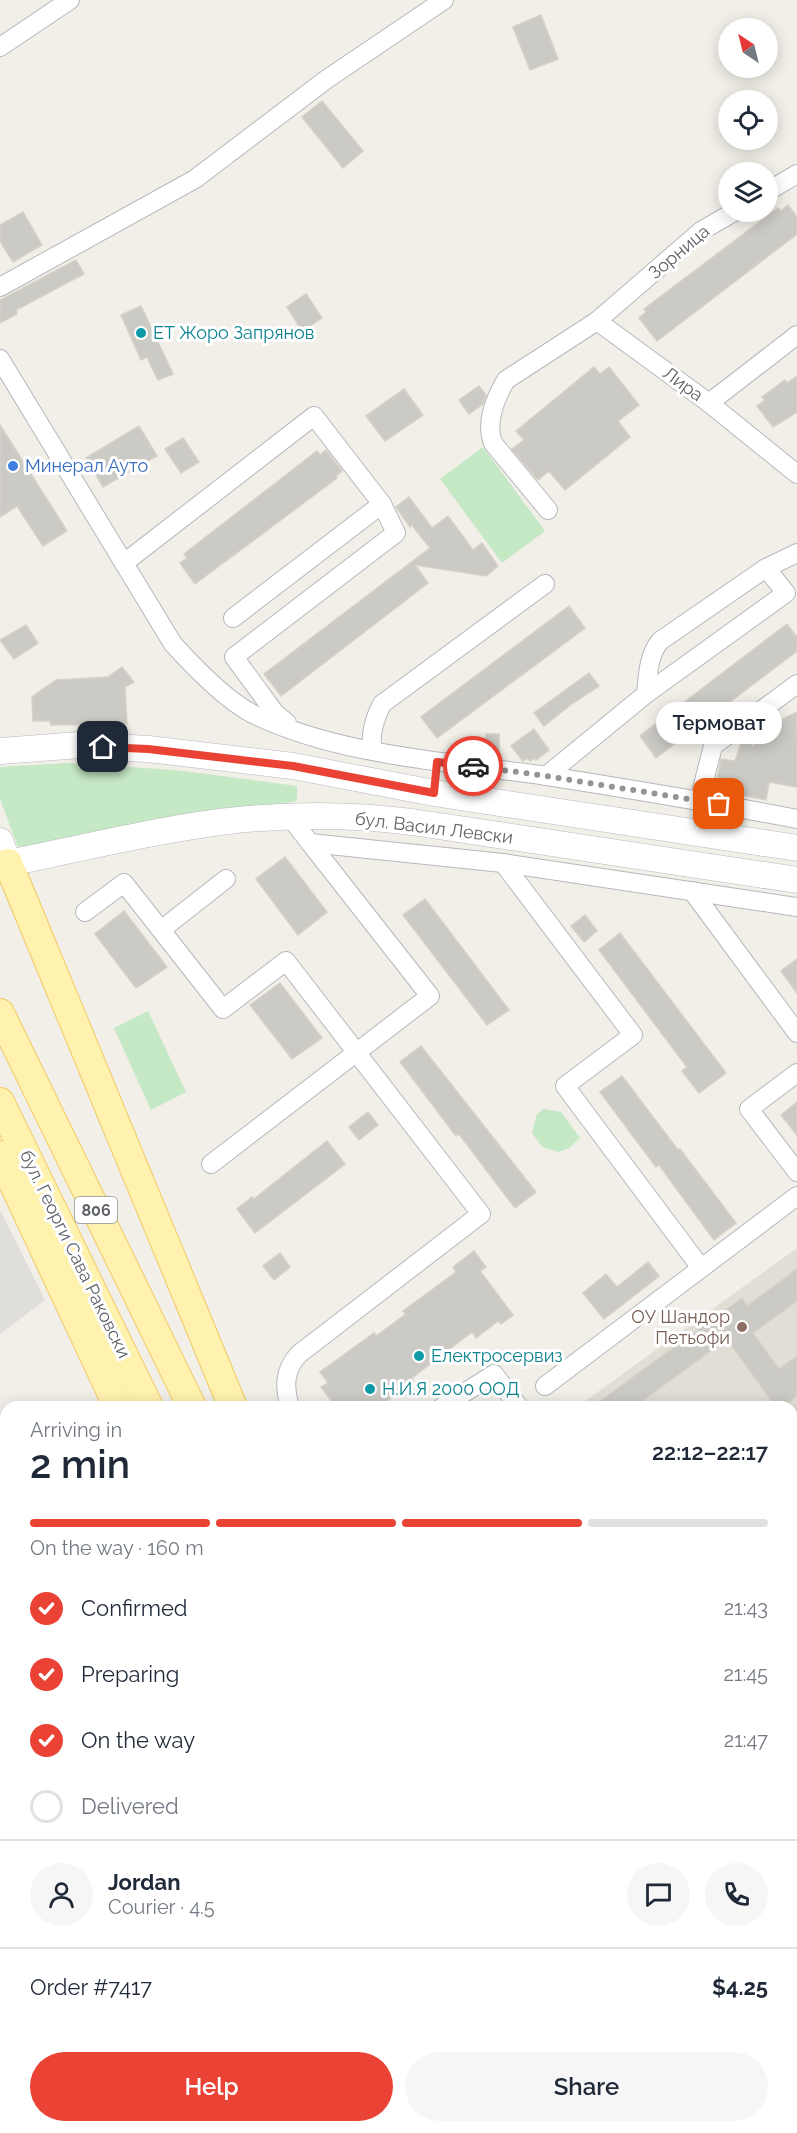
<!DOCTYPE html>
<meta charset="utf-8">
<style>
body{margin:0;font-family:Raleway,sans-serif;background:#f6f6f7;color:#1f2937;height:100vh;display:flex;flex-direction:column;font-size:22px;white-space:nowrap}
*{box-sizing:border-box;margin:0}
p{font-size:20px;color:#747a83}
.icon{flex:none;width:33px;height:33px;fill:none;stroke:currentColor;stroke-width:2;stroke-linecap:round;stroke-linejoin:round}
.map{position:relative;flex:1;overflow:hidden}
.panel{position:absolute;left:0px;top:1401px;width:798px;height:732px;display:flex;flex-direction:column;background:#fff;border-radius:18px 18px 0 0;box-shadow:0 3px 15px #0003}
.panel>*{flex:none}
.needle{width:39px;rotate:325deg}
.controls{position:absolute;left:718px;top:18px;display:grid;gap:12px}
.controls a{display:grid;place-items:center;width:60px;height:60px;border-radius:50%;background:#fff;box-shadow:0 3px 15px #0003;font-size:30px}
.pin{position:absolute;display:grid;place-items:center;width:51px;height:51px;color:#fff;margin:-26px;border-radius:12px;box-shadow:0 3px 9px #0006}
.courier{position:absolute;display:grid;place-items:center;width:60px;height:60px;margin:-30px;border:4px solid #ea4335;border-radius:50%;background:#fff;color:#222;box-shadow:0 2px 8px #0007}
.bubble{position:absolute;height:42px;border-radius:21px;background:#fff;box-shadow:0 3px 15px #0003;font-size:20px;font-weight:600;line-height:42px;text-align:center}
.summary em{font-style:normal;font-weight:600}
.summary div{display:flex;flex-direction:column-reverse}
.summary{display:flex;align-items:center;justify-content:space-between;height:102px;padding:0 30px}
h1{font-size:39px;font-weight:600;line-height:45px}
.bar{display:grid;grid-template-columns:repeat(4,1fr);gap:9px 6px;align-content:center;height:72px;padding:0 30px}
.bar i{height:8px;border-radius:4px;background:#e0e1e3}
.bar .on{background:#ea4335}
.bar p{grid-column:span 4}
.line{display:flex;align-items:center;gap:15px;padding:0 30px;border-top:2px solid #e0e1e3}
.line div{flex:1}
.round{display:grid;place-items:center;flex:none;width:63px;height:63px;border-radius:32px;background:#f6f6f7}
ol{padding:0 30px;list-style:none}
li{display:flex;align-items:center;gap:18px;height:66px}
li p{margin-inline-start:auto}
li .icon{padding:6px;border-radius:50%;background:#ea4335;color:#fff;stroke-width:4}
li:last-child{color:#747a83}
li i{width:33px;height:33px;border:3px solid #e0e1e3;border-radius:50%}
.primary-button{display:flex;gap:12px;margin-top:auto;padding:12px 30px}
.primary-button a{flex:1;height:69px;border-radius:36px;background:#ea4335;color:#fff;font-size:24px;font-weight:600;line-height:69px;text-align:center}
.primary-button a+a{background:#f6f6f7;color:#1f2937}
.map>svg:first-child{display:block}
.industrial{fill:#e0deda}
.education{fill:#e1ded6}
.green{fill:#c5e8c5}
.building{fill:#cccac5;stroke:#d6d1c6;stroke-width:1.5}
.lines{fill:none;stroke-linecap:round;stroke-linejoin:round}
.street-casing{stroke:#b5b8bc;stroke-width:20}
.secondary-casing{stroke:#b6babf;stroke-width:27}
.primary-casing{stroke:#f2c960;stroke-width:30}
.street{stroke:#fff;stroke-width:18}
.secondary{stroke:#fff;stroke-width:26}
.primary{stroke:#fff2af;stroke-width:28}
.done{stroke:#929495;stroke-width:6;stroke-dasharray:0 10.8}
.route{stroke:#ea4335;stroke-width:8}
.culture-dot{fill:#0f9aa8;stroke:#fff;stroke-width:2}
.shop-dot{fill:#3f7fe0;stroke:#fff;stroke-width:2}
.education-dot{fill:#8d6e63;stroke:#fff;stroke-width:2}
.labels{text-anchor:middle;stroke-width:6;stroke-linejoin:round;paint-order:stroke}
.shield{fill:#fff;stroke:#8f9295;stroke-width:1.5}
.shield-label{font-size:16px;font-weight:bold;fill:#5f6368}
.street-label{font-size:18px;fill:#5f6368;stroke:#fff}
.culture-label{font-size:18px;fill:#0d838f;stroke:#fff;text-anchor:start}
.shop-label{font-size:18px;fill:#366cbe;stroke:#fff;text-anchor:start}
.education-label{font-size:18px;fill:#785e54;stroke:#fff;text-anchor:end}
</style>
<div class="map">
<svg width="797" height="2133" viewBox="0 0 797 2133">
<rect width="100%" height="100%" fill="#f1efe8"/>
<polygon class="industrial" points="0,1210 45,1300 0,1334"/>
<polygon class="education" points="797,1248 797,1418 792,1422 792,1407 577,1407"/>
<g class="green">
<polygon points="483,447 545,531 502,563 440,479"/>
<polygon points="67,763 175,770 297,786 297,801 18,847 0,799 0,767"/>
<polygon points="148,1011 186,1092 151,1110 114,1028"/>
<polygon points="544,1109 561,1112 580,1138 569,1148 559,1152 542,1147 532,1133 537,1114"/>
<polygon points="792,1482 797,1489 797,1562 792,1566"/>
</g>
<g class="building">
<polygon points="541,15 558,59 530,70 513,27"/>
<polygon points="322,101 363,151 343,168 302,117"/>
<polygon points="788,205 797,217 797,234 657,341 639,318 646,312 644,309 778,208 781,211"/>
<polygon points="23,212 42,245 13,262 0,241 0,225"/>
<polygon points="76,260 84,274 16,310 17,314 0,323 0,300"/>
<polygon points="306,294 322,318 302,331 287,307"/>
<polygon points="141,306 173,374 158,380 147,357 141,360 121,315"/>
<polygon points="594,367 600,374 609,367 639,405 618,421 630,437 565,490 549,471 538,480 512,449 524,440 516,431"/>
<polygon points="797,376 797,412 773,427 757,406 765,400 762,397 785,380 787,383"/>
<polygon points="479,386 486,395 483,404 469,414 459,400"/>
<polygon points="404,389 423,415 385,441 366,416"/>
<polygon points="0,425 67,531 43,546 17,506 0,517"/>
<polygon points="139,426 157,456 103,487 86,458"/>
<polygon points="183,438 199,462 181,473 165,449"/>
<polygon points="326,450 342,471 336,476 337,478 195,584 180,563 187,558 184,554 317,451 320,455"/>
<polygon points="409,497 432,528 448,516 473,550 482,543 498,566 486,576 415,565 428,583 281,696 264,674 430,548 412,525 410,527 396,507"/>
<polygon points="569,606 585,628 437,738 421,717"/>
<polygon points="787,624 797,637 797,651 656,758 640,736"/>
<polygon points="26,625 38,643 14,659 0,640"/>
<polygon points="122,667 134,682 125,687 127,724 51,725 50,721 33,721 32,697 56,680 108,677"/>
<polygon points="589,673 599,686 573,703 544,726 534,713"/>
<polygon points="797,712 797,787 769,782 766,800 715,790 721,759 735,761 743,738 753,746 776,722"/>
<polygon points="534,729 549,750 536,760 535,758 530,761 527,758 523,761 511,746"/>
<rect x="486" y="734" width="13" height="18"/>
<polygon points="285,857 327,912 298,935 256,879"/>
<polygon points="425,899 509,1010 487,1025 403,915"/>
<polygon points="124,911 167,967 136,988 95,934"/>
<polygon points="585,915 597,931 584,942 571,926"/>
<polygon points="620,933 726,1073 699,1093 682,1071 687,1067 599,950"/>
<polygon points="797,959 797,993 781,971"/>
<polygon points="280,983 322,1038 292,1059 250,1005"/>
<polygon points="421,1046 536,1192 515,1208 459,1134 456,1136 400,1062"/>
<polygon points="622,1076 678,1150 680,1149 736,1223 714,1240 659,1165 656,1167 600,1092"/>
<polygon points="797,1102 797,1135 781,1115"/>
<polygon points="368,1112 378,1125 359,1140 349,1127"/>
<polygon points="327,1141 345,1164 255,1233 237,1209 252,1197 254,1199"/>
<polygon points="474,1251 486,1267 480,1271 513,1315 501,1324 498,1321 476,1338 472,1332 412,1378 414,1381 379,1407 336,1407 321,1387 328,1383 320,1372 374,1333 376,1336 406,1314 403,1311 456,1272 453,1267"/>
<polygon points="280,1253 290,1267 274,1280 263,1266"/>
<polygon points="648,1262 659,1276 604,1319 583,1293 606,1274 617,1287"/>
<polygon points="797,1269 797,1301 753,1333 779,1369 797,1356 797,1396 781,1407 776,1407 727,1339 634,1407 592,1407 742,1298 747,1306"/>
</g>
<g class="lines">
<g class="street-casing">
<g id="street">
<polyline points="0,47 70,0"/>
<polyline points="768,191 797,174"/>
<polyline points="734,212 701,231 597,321 709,403 797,474"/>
<polyline points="0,287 195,179 327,79 444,0"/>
<path d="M0 359 173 644C193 666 225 699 251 713 337 756 452 762 547 776 630 789 714 803 797 819"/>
<polyline points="709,403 797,335"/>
<path d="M548 510 493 443C485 422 495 399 506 380L597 321"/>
<polyline points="124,563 314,416 382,504 396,533 234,657 275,713 287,723"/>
<polyline points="233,618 382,504"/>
<path d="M646 694C648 675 648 656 660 641L766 568 797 553"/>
<path d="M373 750C369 736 375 717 382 704L545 584"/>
<polyline points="546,776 646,694 786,593 766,568"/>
<polyline points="699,801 713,746 797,684"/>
<polyline points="290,817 310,843 503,863 797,907"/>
<polyline points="503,863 633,1035 565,1086 701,1268"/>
<polyline points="692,891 797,1033"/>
<path d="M85 912 124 883 223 1009 286 961 481 1214 299 1354C284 1370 284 1387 290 1407"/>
<polyline points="161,930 226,879"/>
<polyline points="797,1073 749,1109 797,1172"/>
<polyline points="211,1164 430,996 310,843"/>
<polyline points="545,1386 797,1196"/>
<polyline points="442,1407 494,1374 519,1407"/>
<polyline points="792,1644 797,1642"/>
<polyline points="0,1701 6,1706"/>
<polyline points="792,1784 797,1780"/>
<polyline points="0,1905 6,1911"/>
<polyline points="225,2127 231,2133"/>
<polyline points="654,2127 658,2133"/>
<polyline points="36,2133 42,2127"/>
<polyline points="287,2133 292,2127"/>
</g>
</g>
<g class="secondary-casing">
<g id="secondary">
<polyline points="0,751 80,745 148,749 293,766 434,793 797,848"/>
<polyline points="0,841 8,863"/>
<path d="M0 865C73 850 146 832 220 822 284 814 349 814 412 822L797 880"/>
</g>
</g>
<g class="primary-casing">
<g id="primary">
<polyline points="8,863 233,1407"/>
<polyline points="0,1013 192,1407"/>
<polyline points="0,1102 149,1407"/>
<polyline points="0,1155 118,1407"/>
<polyline points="498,2127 501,2133"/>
<polyline points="533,2127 536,2133"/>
</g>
</g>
<use href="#street" class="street"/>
<use href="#secondary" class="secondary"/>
<use href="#primary" class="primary"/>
</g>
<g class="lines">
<polyline class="done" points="473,766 546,776 719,804"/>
<polyline class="route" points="103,747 148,749 293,766 434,793 437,762 473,766"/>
</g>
<g class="culture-dot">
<circle cx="141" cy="333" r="6"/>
<circle cx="419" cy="1356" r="6"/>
<circle cx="370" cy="1389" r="6"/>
</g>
<circle class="shop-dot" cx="13" cy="466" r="6"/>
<circle class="education-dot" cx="742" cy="1327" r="6"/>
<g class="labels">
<rect class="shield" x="75" y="1197" width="42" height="26" rx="4.5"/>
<g class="shield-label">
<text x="96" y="1216">806</text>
</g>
<g class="street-label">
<text transform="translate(679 252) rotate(-40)" y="6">Зорница</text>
<text transform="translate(683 384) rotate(36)" y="6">Лира</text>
<text transform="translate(434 828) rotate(7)" y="6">бул. Васил Левски</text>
<text transform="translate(75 1254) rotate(64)" y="6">бул. Георги Сава Раковски</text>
</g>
<g class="culture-label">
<text x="153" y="339">ЕТ Жоро Запрянов</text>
<text x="431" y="1362">Електросервиз</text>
<text x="382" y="1395">Н.И.Я 2000 ООД</text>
</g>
<g class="shop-label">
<text x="25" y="472">Минерал Ауто</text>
</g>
<g class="education-label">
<text x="730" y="1323">ОУ Шандор<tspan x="730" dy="21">Петьофи</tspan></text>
</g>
</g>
</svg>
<div class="controls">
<a><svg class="needle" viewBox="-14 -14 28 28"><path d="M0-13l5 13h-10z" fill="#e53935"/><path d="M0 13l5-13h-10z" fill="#747a83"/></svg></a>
<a><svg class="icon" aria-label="locate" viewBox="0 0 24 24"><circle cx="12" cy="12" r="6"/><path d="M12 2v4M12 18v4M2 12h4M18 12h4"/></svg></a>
<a><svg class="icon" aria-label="layers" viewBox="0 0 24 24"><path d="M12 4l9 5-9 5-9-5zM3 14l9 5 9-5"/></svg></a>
</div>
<div class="pin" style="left:719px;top:804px;background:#ea580c"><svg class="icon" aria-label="bag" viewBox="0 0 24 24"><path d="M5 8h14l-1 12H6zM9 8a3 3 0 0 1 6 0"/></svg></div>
<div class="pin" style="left:103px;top:747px;background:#1f2937"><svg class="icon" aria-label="home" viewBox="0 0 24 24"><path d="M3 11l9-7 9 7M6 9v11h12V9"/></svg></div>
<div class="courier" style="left:473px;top:766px"><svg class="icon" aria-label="car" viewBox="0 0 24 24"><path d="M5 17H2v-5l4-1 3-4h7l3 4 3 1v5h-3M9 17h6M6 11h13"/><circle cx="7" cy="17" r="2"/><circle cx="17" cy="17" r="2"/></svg></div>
<div class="bubble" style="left:656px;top:702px;width:126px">Термоват</div>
<section class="panel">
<div class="summary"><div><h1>2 min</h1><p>Arriving in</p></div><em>22:12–22:17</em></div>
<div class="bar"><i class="on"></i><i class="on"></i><i class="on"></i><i></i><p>On the way · 160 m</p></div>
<ol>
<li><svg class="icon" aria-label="check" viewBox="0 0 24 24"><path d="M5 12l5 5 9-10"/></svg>Confirmed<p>21:43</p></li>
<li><svg class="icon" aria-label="check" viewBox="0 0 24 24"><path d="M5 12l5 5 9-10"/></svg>Preparing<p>21:45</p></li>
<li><svg class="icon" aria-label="check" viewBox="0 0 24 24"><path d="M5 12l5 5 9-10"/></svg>On the way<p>21:47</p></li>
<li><i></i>Delivered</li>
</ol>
<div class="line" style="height:108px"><a class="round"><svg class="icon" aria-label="person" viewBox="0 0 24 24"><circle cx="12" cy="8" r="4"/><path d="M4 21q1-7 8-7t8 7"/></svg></a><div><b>Jordan</b><p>Courier · 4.5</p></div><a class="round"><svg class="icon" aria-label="chat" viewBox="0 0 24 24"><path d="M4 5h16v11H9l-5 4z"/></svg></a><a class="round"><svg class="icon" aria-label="phone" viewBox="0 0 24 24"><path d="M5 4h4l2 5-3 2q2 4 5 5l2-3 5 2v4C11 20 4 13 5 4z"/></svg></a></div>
<div class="line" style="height:78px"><div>Order #7417</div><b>$4.25</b></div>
<div class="primary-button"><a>Help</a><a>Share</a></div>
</section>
</div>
